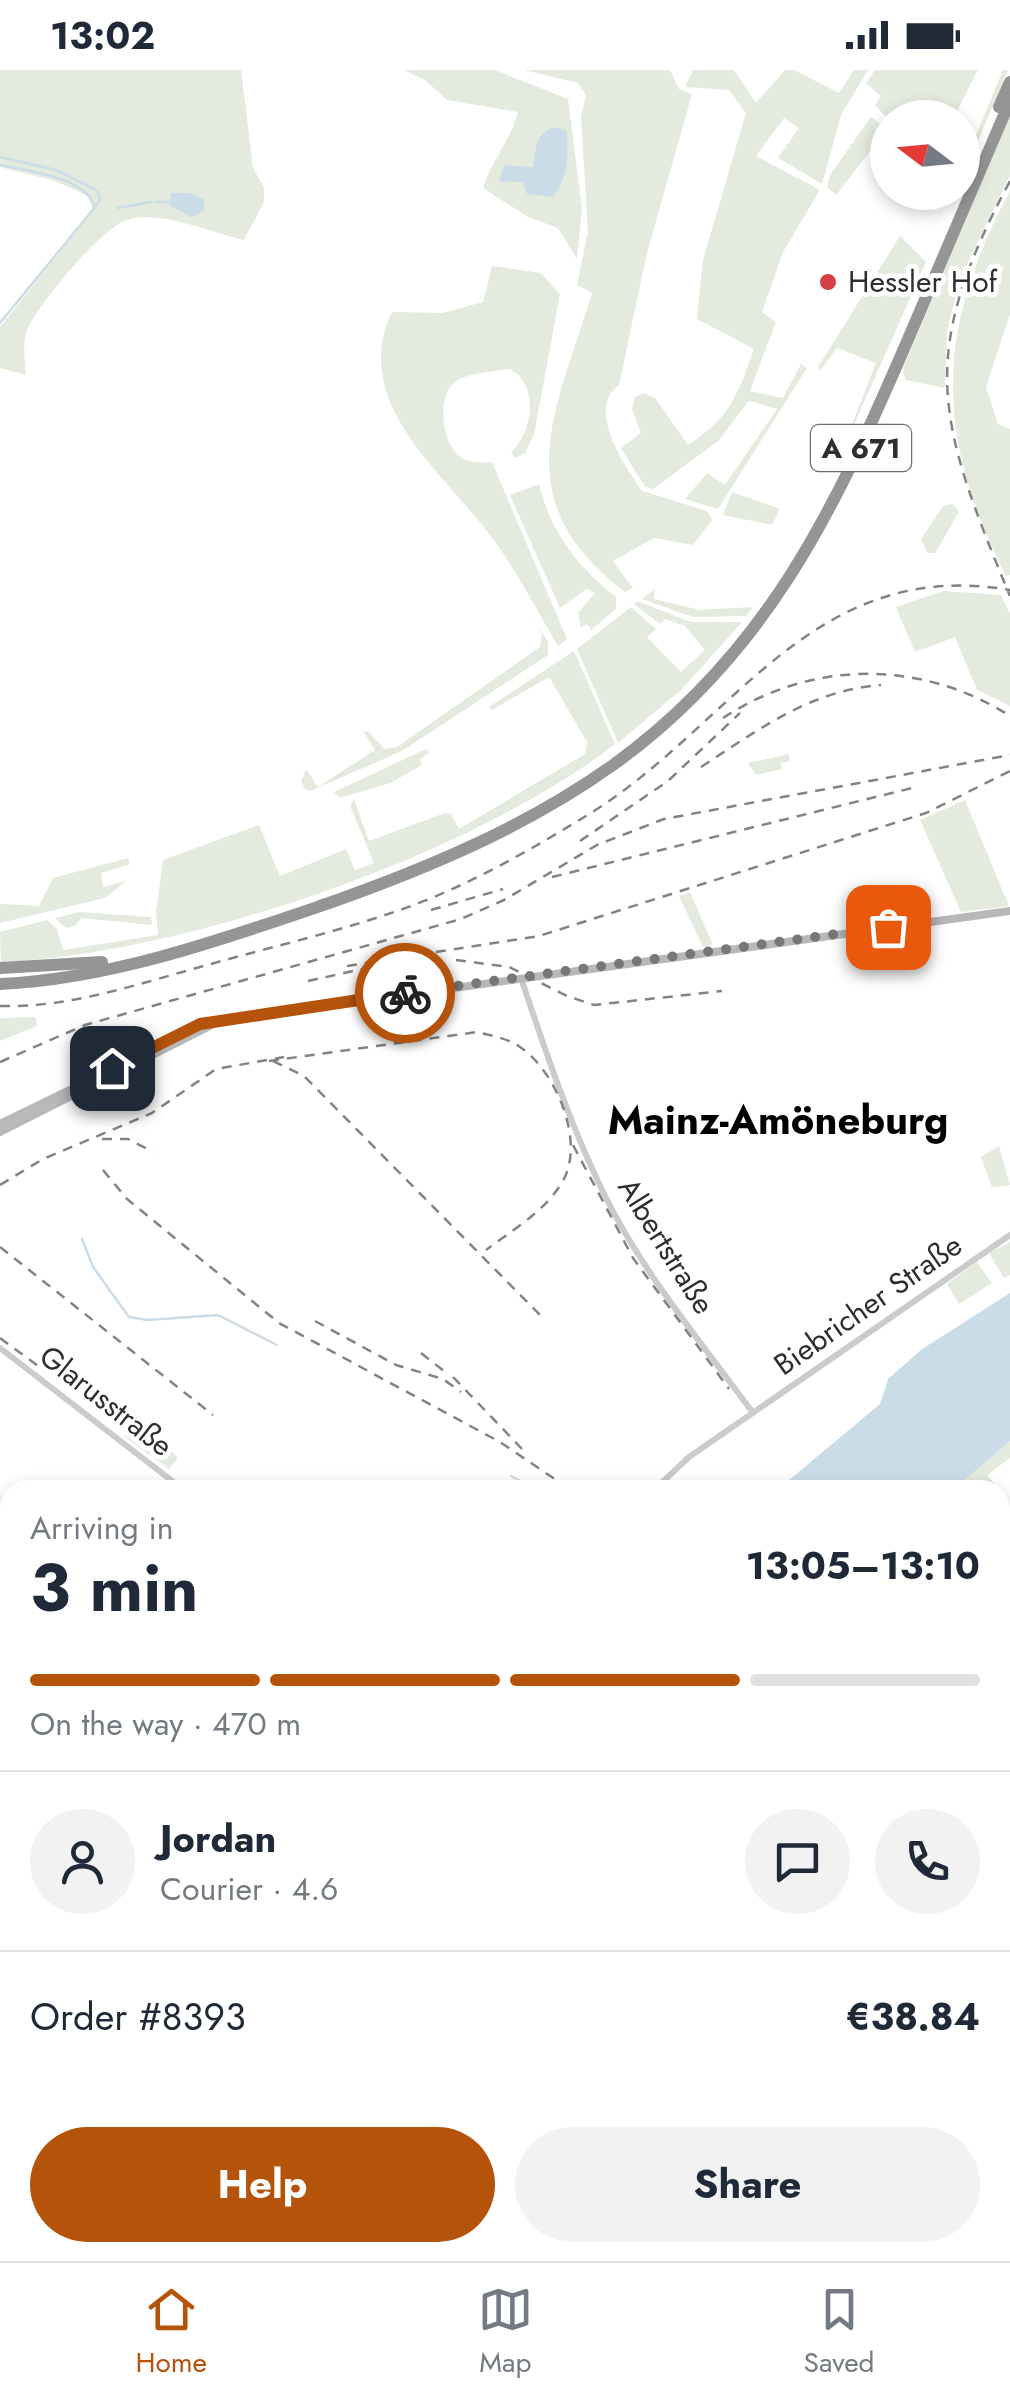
<!DOCTYPE html>
<meta charset="utf-8">
<style>
body{margin:0;font-family:Jost,sans-serif;background:#f2f2f3;color:#1f2937;height:100vh;display:flex;flex-direction:column;font-size:38px;white-space:nowrap}
*{box-sizing:border-box;margin:0}
p{font-size:32px;color:#747a83}
.icon{flex:none;width:55px;height:55px;fill:none;stroke:currentColor;stroke-width:2;stroke-linecap:round;stroke-linejoin:round}
.map{position:relative;flex:1;overflow:hidden}
.panel{position:absolute;left:0px;top:1410px;width:1010px;height:782px;display:flex;flex-direction:column;background:#fff;border-radius:30px 30px 0 0;box-shadow:0 5px 15px #0003}
.panel>*{flex:none}
.needle{width:65px;rotate:286deg}
.tools{position:absolute;left:870px;top:30px;display:grid;gap:20px}
.tools a{display:grid;place-items:center;width:110px;height:110px;border-radius:50%;background:#fff;box-shadow:0 5px 15px #0003;font-size:50px}
.pin{position:absolute;display:grid;place-items:center;width:85px;height:85px;color:#fff;margin:-42px;border-radius:20px;box-shadow:0 5px 15px #0006}
.courier{position:absolute;display:grid;place-items:center;width:100px;height:100px;margin:-50px;border:8px solid #b45309;border-radius:50%;background:#fff;color:#222;box-shadow:0 2px 12px #0007}
.summary em{font-style:normal;font-weight:700}
.summary div{display:flex;flex-direction:column-reverse}
.summary{display:flex;align-items:center;justify-content:space-between;height:170px;padding:0 30px}
h1{font-size:65px;font-weight:700;line-height:75px}
.bar{display:grid;grid-template-columns:repeat(4,1fr);gap:15px 10px;align-content:center;height:120px;padding:0 30px}
.bar i{height:12px;border-radius:8px;background:#e0e1e3}
.bar .current{background:#b45309}
.bar p{grid-column:span 4}
.line{display:flex;align-items:center;gap:25px;padding:0 30px;border-top:2px solid #e0e1e3}
.line div{flex:1}
.round{display:grid;place-items:center;flex:none;width:105px;height:105px;border-radius:52px;background:#f2f2f3}
.button{display:flex;gap:20px;margin-top:auto;padding:20px 30px}
.button a{flex:1;height:115px;border-radius:60px;background:#b45309;color:#fff;font-size:40px;font-weight:700;line-height:115px;text-align:center}
.button a+a{background:#f2f2f3;color:#1f2937}
.status{display:flex;justify-content:space-between;align-items:center;height:70px;padding:0 50px;background:#fff;direction:ltr}
.status svg{height:28px;fill:currentColor}
.dock{display:flex;justify-content:space-around;align-items:center;height:140px;border-top:2px solid #e0e1e3;background:#fff;font-size:28px;color:#747a83}
.dock a{display:grid;justify-items:center;gap:5px}
.dock .current{color:#b45309}
.map>svg:first-child{display:block}
.green{fill:#e4eadd;fill-rule:evenodd}
.water{fill:#cbdce9}
.lines{fill:none;stroke-linecap:round;stroke-linejoin:round}
.stream{stroke:#cbdce9;stroke-width:2.5}
.ferry{stroke:#436b89;stroke-width:2.5;stroke-dasharray:12 10;stroke-linecap:butt}
.tertiary{stroke:#cbcbcb;stroke-width:6}
.secondary{stroke:#b8b8b8;stroke-width:8}
.motorway{stroke:#959595;stroke-width:12}
.rail{stroke:#838383;stroke-width:2.5;stroke-dasharray:10 8;stroke-linecap:butt}
.done{stroke:#777;stroke-width:10;stroke-dasharray:0 18}
.route{stroke:#b45309;stroke-width:12}
.poi-dot{fill:#d64044;stroke:#fff;stroke-width:4}
.labels{text-anchor:middle;stroke-width:10;stroke-linejoin:round;paint-order:stroke}
.shield{fill:#fff;stroke:#6d6d6d;stroke-width:2.5}
.shield-label{font-size:28px;font-weight:bold;fill:#2e2e2e}
.poi-label{font-size:30px;fill:#2e2e2e;stroke:#fff;text-anchor:start}
.street-label{font-size:30px;fill:#2e2e2e;stroke:#fff}
.district-label{font-size:40px;font-weight:bold;fill:#000;stroke:#fff}
</style>
<div class="status"><b>13:02</b><svg viewBox="0 0 49 12"><path d="M0 12V9h3v3zM5 12V6h3v6zM10 12V3h3v9zM15 12V0h3v12zM26 1h20v11H26zM47 4h2v5h-2z"/></svg></div>
<div class="map">
<svg width="1010" height="2191" viewBox="0 0 1010 2191">
<rect width="100%" height="100%" fill="#fff"/>
<g class="green">
<path d="M0 0H241L253 98 264 118V132L244 170C211 163 158 138 124 151 99 162 38 234 27 260 22 274 25 290 26 305L0 298V257L93 140 88 126 55 111 0 97Z"/>
<path d="M404 0H495L568 29 582 138 577 189 558 158 528 147 483 118C492 90 510 71 518 42L447 30 425 10ZM567 61 563 112 527 117 504 96 534 97 535 89Z"/>
<path d="M524 0H670L679 19 692 24 647 183 619 315C585 339 626 397 642 421L707 441 712 450 693 475 654 468 613 491 633 518 625 522C504 430 555 344 592 223L577 215 588 161 581 47 586 25 578 13Z"/>
<path d="M693 0H734L756 33 785 0H794L839 23 854 0H868L841 45 822 114 778 88 799 58 784 48 756 86 820 120 783 182 762 242 776 252 750 321 783 328 801 294 807 298 718 439 685 429 707 403 725 415 777 339 749 331 718 371 653 419 645 417 621 378 641 363 632 339 635 327 644 323 655 328 688 375C730 348 738 324 754 279L697 249 703 190 746 43 729 20 685 17Z"/>
<polygon points="875,0 978,0 954,47 888,48 887,78 878,71 836,125 827,117 830,105 871,47 882,55 886,47 875,35 881,26 866,13"/>
<polygon points="1003,0 1008,0 963,107 963,96"/>
<polygon points="1010,46 1010,105 960,209 947,261 945,318 905,310 903,298"/>
<path d="M1010 121V244L986 317 998 354 1010 359V505L1006 506C934 364 935 260 1010 121Z"/>
<polygon points="900,166 926,192 835,398 876,293 837,278 820,301 818,297"/>
<path d="M492 196 541 203 560 224 534 365 525 383 516 388 511 383C533 360 540 317 510 299 492 302 463 302 451 316 437 333 443 377 462 388 470 393 483 393 492 392L567 569 558 576C536 539 516 499 490 465 442 401 349 332 392 242L443 243 483 232Z"/>
<path d="M539 414C551 463 577 496 616 527V539L591 560 587 554 581 558 578 543 595 523 587 519 560 538 510 425Z"/>
<polygon points="732,422 780,439 772,455 723,445"/>
<polygon points="952,434 959,442 935,483 927,483 921,469 943,436"/>
<polygon points="655,519 654,529 700,540 753,537 746,546 693,547 642,529"/>
<polygon points="943,521 1001,525 1010,544 1010,636 977,620 955,567 915,582 896,537"/>
<polygon points="637,531 691,552 742,552 682,619 618,673 577,579 631,537 656,559 647,567 681,602 705,580 685,556 665,549 660,554 634,534"/>
<polygon points="532,549 548,571 548,585 402,681 310,721 305,719 301,711 306,699 318,717 375,680 363,661 369,662 384,679 397,677 540,577 542,564"/>
<path d="M574 581 615 674C471 786 182 885 1 892L0 862 47 850 57 859 63 880 158 865 156 842 163 790 259 755 280 806 346 779 355 800 374 793 350 736 354 729 369 771 445 743 451 744 459 759 585 684 587 672 549 607 492 640 489 637Z"/>
<polygon points="426,679 429,683 420,689 422,695 390,713 340,728 334,722"/>
<polygon points="789,684 790,691 781,693 782,699 756,705 748,693"/>
<polygon points="965,730 1009,836 961,842 920,750"/>
<polygon points="128,788 130,794 101,803 103,817 126,811 105,828 0,853 0,834 39,836 53,808"/>
<polygon points="690,822 713,875 703,877 679,826"/>
<polygon points="79,842 150,847 152,851 151,855 81,848 75,856 66,858 55,848"/>
<polygon points="893,863 901,887 882,889 876,865"/>
<polygon points="35,947 37,956 0,971 0,948"/>
<polygon points="999,1076 1010,1115 992,1117 981,1087"/>
<polygon points="1010,1172 1010,1205 1004,1208 989,1183"/>
<polygon points="977,1192 992,1213 959,1234 947,1214"/>
<polygon points="150,1358 178,1388 169,1399 124,1366"/>
<polygon points="1010,1371 1010,1388 987,1405 1000,1420 989,1420 980,1410 968,1420 953,1420"/>
<polygon points="0,1854 10,1860 10,2085 0,2080"/>
<polygon points="264,2183 264,2182 468,2183 462,2191 258,2191"/>
</g>
<g class="water">
<path d="M554 57 567 61C568 83 569 111 552 127L527 124 523 112 499 111 504 95 533 97C537 82 532 65 554 57Z"/>
<polygon points="171,123 190,123 204,129 204,141 192,147 170,136"/>
<polygon points="1010,1223 1010,1371 953,1420 777,1420 880,1334 888,1309 922,1279"/>
<polygon points="1010,1541 1010,1770 1000,1777 1000,1546"/>
<polygon points="1010,2081 1010,2191 872,2191 884,2183 1000,2182 1000,2090"/>
<polygon points="49,2182 264,2182 264,2183 258,2191 43,2191"/>
<polygon points="468,2183 468,2182 596,2183 591,2191 462,2191"/>
</g>
<g class="lines">
<g class="stream">
<polyline points="0,87 56,100 98,121 100,131 0,253"/>
<path d="M0 95C27 101 85 106 95 137"/>
<polyline points="156,132 170,132"/>
<polyline points="118,138 151,132"/>
<polyline points="82,1169 93,1197 129,1247 148,1250 218,1245 277,1275"/>
<polyline points="511,1406 538,1420"/>
<polyline points="0,1929 10,1935"/>
</g>
<g class="ferry">
<polyline points="1000,1613 1010,1608"/>
<polyline points="135,2191 138,2182"/>
<polyline points="148,2191 153,2182"/>
</g>
<g class="tertiary">
<path d="M521 908C545 980 570 1054 603 1122 642 1202 701 1272 753 1343"/>
<polyline points="0,1278 184,1420"/>
<polyline points="654,1420 689,1387 1010,1165"/>
<polyline points="0,1533 10,1571"/>
<polyline points="0,1643 10,1650"/>
<polyline points="0,1738 10,1745"/>
<polyline points="0,2186 10,2177"/>
</g>
<g class="secondary">
<polyline points="0,1054 209,952 1010,841"/>
<polyline points="0,1062 210,956"/>
</g>
<g class="motorway">
<polyline points="999,37 1010,12"/>
<polyline points="0,898 102,892"/>
<path d="M0 914C111 909 224 869 329 833 428 798 528 756 613 695 766 585 834 441 906 274 941 193 975 112 1010 31"/>
</g>
<g class="rail">
<path d="M1010 111C916 286 937 350 1010 526"/>
<path d="M723 648C811 590 921 589 1010 646"/>
<path d="M701 697C758 660 811 620 881 615"/>
<polyline points="580,771 668,711 740,643"/>
<polyline points="552,807 916,717"/>
<polyline points="431,840 503,819"/>
<polyline points="456,890 509,897 567,926 594,935 722,921"/>
<polyline points="347,896 539,866 926,743 1010,701"/>
<polyline points="308,911 362,899"/>
<path d="M0 936C68 938 135 915 200 897 270 877 343 861 411 836 471 814 532 779 586 746 733 657 810 486 1010 520"/>
<path d="M269 991 477 962C492 966 507 968 520 977 557 1002 587 1075 561 1114 544 1142 511 1161 486 1180"/>
<polyline points="273,991 304,1006 545,1250"/>
<polyline points="0,992 85,955 461,849 504,830 597,775 664,749 1010,685"/>
<polyline points="102,1069 128,1069 153,1082"/>
<polyline points="573,1075 633,1188 729,1319"/>
<polyline points="103,1100 127,1129 279,1253 500,1372 571,1420"/>
<polyline points="0,1115 43,1089 152,1043 216,999 284,987"/>
<polyline points="0,1177 213,1345"/>
<polyline points="315,1251 396,1295 443,1309 461,1322"/>
<polyline points="0,1268 45,1301"/>
<polyline points="421,1283 449,1305"/>
<polyline points="453,1307 522,1379"/>
<polyline points="1000,1805 1010,1799"/>
</g>
</g>
<g class="lines">
<polyline class="done" points="405,923 888,857"/>
<polyline class="route" points="112,998 200,954 405,923"/>
</g>
<circle class="poi-dot" cx="828" cy="212" r="10"/>
<g class="labels">
<rect class="shield" x="811" y="355" width="100" height="46" rx="8"/>
<g class="shield-label">
<text x="861" y="388">A 671</text>
</g>
<g class="poi-label">
<text x="848" y="222">Hessler Hof</text>
</g>
<g class="street-label">
<text transform="translate(666 1176) rotate(58)" y="10">Albertstraße</text>
<text transform="translate(868 1235) rotate(-35)" y="10">Biebricher Straße</text>
<text transform="translate(106 1331) rotate(38)" y="10">Glarusstraße</text>
</g>
<g class="district-label">
<text x="778" y="1064">Mainz-Amöneburg</text>
</g>
</g>
</svg>
<div class="tools">
<a><svg class="needle" viewBox="-14 -14 28 28"><path d="M0-13l5 13h-10z" fill="#e53935"/><path d="M0 13l5-13h-10z" fill="#747a83"/></svg></a>
</div>
<div class="pin" style="left:888px;top:857px;background:#ea580c"><svg class="icon" aria-label="bag" viewBox="0 0 24 24"><path d="M5 8h14l-1 12H6zM9 8a3 3 0 0 1 6 0"/></svg></div>
<div class="pin" style="left:112px;top:998px;background:#1f2937"><svg class="icon" aria-label="home" viewBox="0 0 24 24"><path d="M3 11l9-7 9 7M6 9v11h12V9"/></svg></div>
<div class="courier" style="left:405px;top:923px"><svg class="icon" aria-label="bike" viewBox="0 0 24 24"><circle cx="6" cy="16" r="4"/><circle cx="18" cy="16" r="4"/><path d="M6 16l4-8h5l3 8M10 8l3 8H6M13 5h3"/></svg></div>
<section class="panel">
<div class="summary"><div><h1>3 min</h1><p>Arriving in</p></div><em>13:05–13:10</em></div>
<div class="bar"><i class="current"></i><i class="current"></i><i class="current"></i><i></i><p>On the way · 470 m</p></div>
<div class="line" style="height:180px"><a class="round"><svg class="icon" aria-label="person" viewBox="0 0 24 24"><circle cx="12" cy="8" r="4"/><path d="M4 21q1-7 8-7t8 7"/></svg></a><div><b>Jordan</b><p>Courier · 4.6</p></div><a class="round"><svg class="icon" aria-label="chat" viewBox="0 0 24 24"><path d="M4 5h16v11H9l-5 4z"/></svg></a><a class="round"><svg class="icon" aria-label="phone" viewBox="0 0 24 24"><path d="M5 4h4l2 5-3 2q2 4 5 5l2-3 5 2v4C11 20 4 13 5 4z"/></svg></a></div>
<div class="line" style="height:130px"><div>Order #8393</div><b>€38.84</b></div>
<div class="button"><a>Help</a><a>Share</a></div>
</section>
</div>
<nav class="dock">
<a class="current"><svg class="icon" aria-label="home" viewBox="0 0 24 24"><path d="M3 11l9-7 9 7M6 9v11h12V9"/></svg>Home</a>
<a><svg class="icon" aria-label="map" viewBox="0 0 24 24"><path d="M3 6l6-2 6 2 6-2v14l-6 2-6-2-6 2zM9 4v14M15 6v14"/></svg>Map</a>
<a><svg class="icon" aria-label="saved" viewBox="0 0 24 24"><path d="M7 4h10v16l-5-4-5 4z"/></svg>Saved</a>
</nav>
